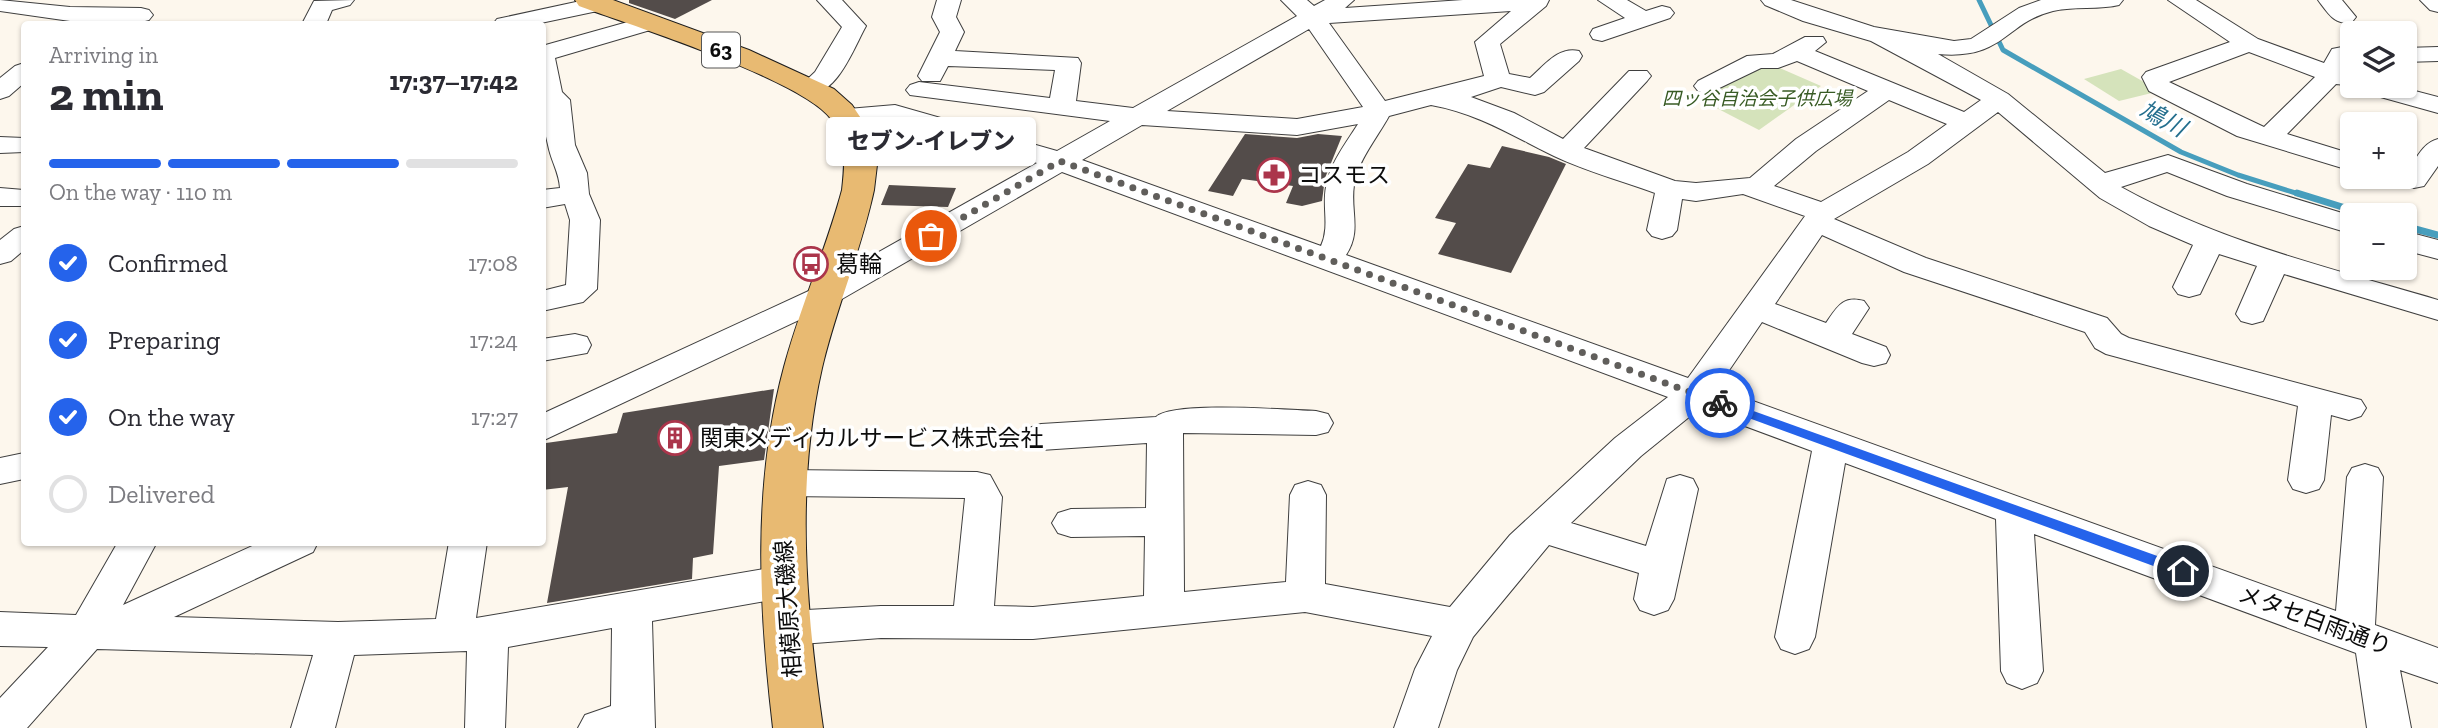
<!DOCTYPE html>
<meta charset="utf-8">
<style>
body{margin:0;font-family:"Zilla Slab","Noto Sans JP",serif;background:#f7f7f7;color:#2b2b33;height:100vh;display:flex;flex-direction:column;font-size:26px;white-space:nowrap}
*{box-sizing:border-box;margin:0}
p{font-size:23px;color:#7c7c81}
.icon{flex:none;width:38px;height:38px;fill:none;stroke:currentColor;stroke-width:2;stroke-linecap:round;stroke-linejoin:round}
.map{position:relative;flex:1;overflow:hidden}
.panel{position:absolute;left:21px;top:21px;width:525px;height:525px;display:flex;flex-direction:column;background:#fff;border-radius:7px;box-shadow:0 2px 5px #0004}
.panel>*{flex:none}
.controls{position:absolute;left:2340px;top:21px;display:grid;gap:14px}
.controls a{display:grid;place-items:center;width:77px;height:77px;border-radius:7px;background:#fff;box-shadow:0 2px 5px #0004;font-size:35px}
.pin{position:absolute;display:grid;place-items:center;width:60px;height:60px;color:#fff;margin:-30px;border:4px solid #fff;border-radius:50%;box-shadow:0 2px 7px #0007}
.courier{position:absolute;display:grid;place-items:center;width:70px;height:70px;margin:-35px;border:5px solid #2563eb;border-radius:50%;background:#fff;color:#222;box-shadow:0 2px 9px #0007}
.bubble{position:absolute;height:49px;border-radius:7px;background:#fff;box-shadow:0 2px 5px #0004;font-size:23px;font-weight:800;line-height:49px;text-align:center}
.head em{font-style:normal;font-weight:800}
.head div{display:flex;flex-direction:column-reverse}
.head{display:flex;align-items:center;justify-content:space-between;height:119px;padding:0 28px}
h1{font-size:46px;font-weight:800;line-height:52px}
.bar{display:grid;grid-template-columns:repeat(4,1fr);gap:10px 7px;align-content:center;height:84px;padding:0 28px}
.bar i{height:9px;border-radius:5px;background:#e1e1e2}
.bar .current{background:#2563eb}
.bar p{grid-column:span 4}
ol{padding:0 28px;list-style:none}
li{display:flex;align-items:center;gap:21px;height:77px}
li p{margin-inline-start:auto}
li .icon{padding:7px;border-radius:50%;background:#2563eb;color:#fff;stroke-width:4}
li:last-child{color:#7c7c81}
li i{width:38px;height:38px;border:4px solid #e1e1e2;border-radius:50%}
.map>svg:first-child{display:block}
.green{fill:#d5e3bb}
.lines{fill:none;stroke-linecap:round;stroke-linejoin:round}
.stream-far1{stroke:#479ebd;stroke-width:5}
.stream{stroke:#479ebd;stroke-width:7}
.building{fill:#534c4a}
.minor-casing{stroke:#3f3f3f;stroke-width:2}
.major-casing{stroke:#1d1d1d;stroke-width:2}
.minor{fill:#fff;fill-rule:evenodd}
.major{fill:#e8ba72;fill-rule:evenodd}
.route{fill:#2563eb}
.done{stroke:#605e5b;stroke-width:7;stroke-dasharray:0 12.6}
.labels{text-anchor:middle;stroke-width:7;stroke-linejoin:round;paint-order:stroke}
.far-park-label{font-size:19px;font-style:italic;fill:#385b24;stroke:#fff}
.shield{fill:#fff;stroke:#555;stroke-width:2}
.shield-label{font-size:21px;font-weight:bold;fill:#0c0c0c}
.poi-label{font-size:23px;fill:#0c0c0c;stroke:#fff;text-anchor:start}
.street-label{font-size:23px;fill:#0c0c0c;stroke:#fff}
.water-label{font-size:24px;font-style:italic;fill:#246f8e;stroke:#fff}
</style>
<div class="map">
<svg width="2438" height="728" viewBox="0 0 2438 728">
<rect width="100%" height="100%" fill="#fdf7ed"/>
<g class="green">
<polygon points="1762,65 1775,66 1821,86 1759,130 1699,99"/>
<polygon points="2121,69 2160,91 2119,101 2084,79"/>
</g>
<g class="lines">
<polyline class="stream-far1" points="1979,0 2003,50 2181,152 2238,175 2302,195"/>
<g class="stream">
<polyline points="2297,193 2368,215"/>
<polyline points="2404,226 2438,235"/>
</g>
</g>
<g class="building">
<polygon points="629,0 712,0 675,19 629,3"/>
<polygon points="1245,134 1297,138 1318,134 1342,136 1325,178 1322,201 1302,206 1286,203 1293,186 1242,179 1233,196 1208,191"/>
<polygon points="1502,146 1549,157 1566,164 1511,273 1438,254 1456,223 1435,218 1468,164 1490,168"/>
<polygon points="889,185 956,188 948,207 881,205"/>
<polygon points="774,389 764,460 719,466 713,554 693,558 692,579 547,603 568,487 542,490 542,454 546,443 617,433 623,413"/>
</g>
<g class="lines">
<g class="minor-casing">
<g id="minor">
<polygon points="0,0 70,7 141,8 149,10 153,15 149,20 141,22 70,21 0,11"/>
<polygon points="354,0 350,5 332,10 326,24 302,24 314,1"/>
<polygon points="585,0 608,0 611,4 607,9 536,24 493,24 497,19"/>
<path d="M817 0H842L866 26C853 49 835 102 802 93L798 88 815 72 842 27Z"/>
<path d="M937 0H961L956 17 964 32 955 51 1078 58 1081 63 1076 101 1133 108 1297 16 1281 0H1307L1314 6 1325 0H1354L1345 8 1463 0H1549L1546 6 1500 44 1509 74 1530 78C1544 66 1558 46 1579 51L1582 56 1579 61 1544 92 1535 95 1501 87 1471 97 1514 113 1563 139 1629 71H1647L1651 76 1647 81 1584 148 1675 181 1696 183 1750 178 1796 139 1868 91 1797 61 1778 68H1761L1707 94 1698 91 1694 86 1698 81 1747 56 1773 54 1805 37H1823L1826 42 1815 51 1964 112 1981 100 1871 41 1803 21 1765 5 1761 0H1791L1874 27 1954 41 1971 39 2019 8 2041 0H2123L2119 5C2098 10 2075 6 2053 11 2004 23 2005 60 1938 54L2008 94 2105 173 2168 155 2247 184 2352 216V234L2227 196 2167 172 2121 187C2220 242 2330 268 2438 300V320L2284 274 2263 321 2252 324 2241 321 2236 314 2257 266 2219 254 2200 294 2189 297 2178 294 2173 287 2193 245 2149 226 2100 198 1998 112 1928 164 1834 219 1926 258 2107 318 2121 334 2129 338 2361 400 2366 408 2361 416 2349 420 2331 415 2324 480 2319 489 2306 493 2293 489 2288 480 2298 406 2106 354 2095 348 2085 332 1904 272 1822 235 1775 304 1826 323C1837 307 1843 295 1864 301L1869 308 1852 334 1886 347 1890 355 1886 363 1874 366 1862 363 1762 322 1717 388 2336 611 2347 477 2352 468 2365 464 2378 468 2383 477 2375 625 2438 648V683L2400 670 2411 728H2367L2356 653 2034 534 2043 671 2037 683 2022 689 2007 683 2001 671 1996 519 1845 463 1815 637 1809 649 1795 654 1781 649 1775 637 1812 451 1699 409 1641 456 1571 523 1646 546 1667 479 1680 475 1693 479 1698 489 1674 599 1668 610 1654 615 1640 610 1634 599 1639 573 1549 545 1473 637 1457 670 1438 728H1394L1415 669 1432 636 1305 612 1033 639 881 638 788 645 774 640 768 628 774 616 788 611 881 606H954L965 498 785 496 772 493 767 483 772 473 785 470 977 472 990 475 1002 497 994 606 1033 607 1144 596 1145 536 1071 537 1058 533 1052 523 1058 513 1071 509 1146 508 1147 443 1041 450 1029 446 1023 437 1029 428 1041 424 1156 417C1173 401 1287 410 1316 411L1328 414 1333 423 1328 432 1316 435 1183 433 1184 592 1286 582 1290 495 1295 485 1308 481 1321 485 1326 495 1325 584 1450 607 1510 535 1615 438 1668 397 1062 172 835 303 542 441V414L813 289 1037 163 894 121 836 122 832 116 836 110 895 105 1057 151 1110 121 910 95 906 90 910 85 919 82 1050 98 1055 70 948 66 940 81H922L918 76 940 32 932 17ZM1511 11 1475 42 1484 76 1385 101 1329 23ZM1309 29 1363 107 1297 119 1167 111ZM1889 100 1947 124 1908 152 1821 202 1774 186 1816 151ZM1431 105C1477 113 1513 136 1554 156 1586 171 1622 181 1655 193L1647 230 1652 236 1662 239 1672 236 1677 230 1682 199 1696 201 1743 194 1805 216 1688 378 1346 255C1362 231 1350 211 1354 185 1358 160 1377 138 1389 116ZM1358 124C1346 143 1330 163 1326 187 1322 208 1330 226 1321 246L1082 160 1142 125 1297 135Z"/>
<polygon points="1598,0 1627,0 1646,11 1662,6 1670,8 1674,13 1670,18 1602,41 1593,39 1590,34 1593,29 1625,18"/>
<path d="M2168 0H2196L2258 39 2324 63 2332 49 2352 45V59L2346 71 2352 73V86H2396L2438 97V113L2359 91 2355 86 2336 84 2287 134 2352 154V171L2237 136 2149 91 2142 77 2146 72 2230 42ZM2249 52 2315 77 2264 127 2169 82Z"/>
<path d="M2318 0H2342L2356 17 2352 22C2335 26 2328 13 2318 0Z"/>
<polygon points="2420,0 2438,0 2438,12 2430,10"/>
<path d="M649 16 657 18 661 23 657 28 555 58 562 92 570 100 575 145 587 173 589 194 600 220 597 289 583 302 542 311V291L566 285 570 220 565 204 542 208V190L560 188C559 172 551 161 548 145 540 114 542 79 542 46Z"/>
<polygon points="2438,47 2438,61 2404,62 2404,48"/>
<polygon points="24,63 24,83 9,96 0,99 0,78 15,66"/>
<polygon points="0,137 24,138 24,152 0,153"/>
<path d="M2438 139V166L2424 186 2414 188 2404 186 2400 180C2413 170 2418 144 2438 139Z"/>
<polygon points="0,188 24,190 24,206 0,206"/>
<polygon points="24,226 24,250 11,261 0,264 0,240 14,229"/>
<polygon points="2404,231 2438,240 2438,259 2404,250"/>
<polygon points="575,334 587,337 591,345 587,353 542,361 542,339"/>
<polygon points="24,453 24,479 0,484 0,458"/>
<polygon points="118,542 157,542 123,605 261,542 318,542 313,552 174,617 338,622 436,619 449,542 487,542 476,618 782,566 796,571 802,582 796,593 782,598 652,621 655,728 578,728 585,715 611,706 612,628 508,647 505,728 465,728 467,651 354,655 335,728 291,728 313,655 97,649 27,728 0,728 0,698 48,647 0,646 0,612 76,615"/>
</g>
</g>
<g class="major-casing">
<path id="major" d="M575 0H613L749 50 834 89 852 105 873 136 877 165 874 190C861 251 836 308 822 368 795 486 806 610 823 728H773C759 609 752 485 784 367 800 307 826 250 842 190 845 164 847 141 831 119 803 80 630 25 579 6Z"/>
</g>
<use href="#minor" class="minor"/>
<use href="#major" class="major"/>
</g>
<polygon class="route" points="1720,399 2188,567 2190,571 2188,575 2178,575 1716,406 1716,400"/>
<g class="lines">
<polyline class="done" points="931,236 1060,161 1720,403"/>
</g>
<defs>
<g id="pharmacy-ring" transform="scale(1.75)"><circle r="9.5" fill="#fff" stroke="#ab354b" stroke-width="1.5"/><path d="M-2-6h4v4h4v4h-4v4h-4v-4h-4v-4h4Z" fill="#ab354b"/></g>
<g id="bus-ring" transform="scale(1.75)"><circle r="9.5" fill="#fff" stroke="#ab354b" stroke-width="1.5"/><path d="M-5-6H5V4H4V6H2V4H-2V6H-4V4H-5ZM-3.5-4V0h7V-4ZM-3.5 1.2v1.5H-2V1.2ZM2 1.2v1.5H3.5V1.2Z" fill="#ab354b"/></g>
<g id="building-ring" transform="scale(1.75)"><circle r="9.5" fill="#fff" stroke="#ab354b" stroke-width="1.5"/><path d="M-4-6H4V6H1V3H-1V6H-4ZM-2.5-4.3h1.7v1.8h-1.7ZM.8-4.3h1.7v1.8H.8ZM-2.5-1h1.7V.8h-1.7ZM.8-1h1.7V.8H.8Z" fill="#ab354b"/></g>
</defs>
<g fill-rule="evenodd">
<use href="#pharmacy-ring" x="1274" y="175"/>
<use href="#bus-ring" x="811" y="264"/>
<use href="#building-ring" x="675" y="438"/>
</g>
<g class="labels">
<g class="far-park-label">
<text x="1757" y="105">四ッ谷自治会子供広場</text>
</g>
<rect class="shield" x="702" y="32.5" width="38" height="35" rx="5"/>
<g class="shield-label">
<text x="721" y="57">63</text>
</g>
<g class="poi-label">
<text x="1298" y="183">コスモス</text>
<text x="836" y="272">葛輪</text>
<text x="700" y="446">関東メディカルサービス株式会社</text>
</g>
<g class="street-label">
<text transform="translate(788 609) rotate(-94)" y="8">相模原大磯線</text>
<text transform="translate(2315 620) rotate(20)" y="8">メタセ白雨通り</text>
</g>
<g class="water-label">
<text transform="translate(2163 119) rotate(28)" y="8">鳩川</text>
</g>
</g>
</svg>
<div class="controls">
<a><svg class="icon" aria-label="layers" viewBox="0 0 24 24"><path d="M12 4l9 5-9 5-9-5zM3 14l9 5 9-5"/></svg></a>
<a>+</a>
<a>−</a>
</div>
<div class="pin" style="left:931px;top:236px;background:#ea580c"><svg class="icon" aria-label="bag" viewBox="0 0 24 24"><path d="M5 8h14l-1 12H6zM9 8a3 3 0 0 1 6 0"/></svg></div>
<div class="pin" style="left:2183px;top:571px;background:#1f2937"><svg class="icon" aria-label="home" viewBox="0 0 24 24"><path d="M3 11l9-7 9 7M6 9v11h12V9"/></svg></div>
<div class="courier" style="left:1720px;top:403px"><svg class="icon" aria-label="bike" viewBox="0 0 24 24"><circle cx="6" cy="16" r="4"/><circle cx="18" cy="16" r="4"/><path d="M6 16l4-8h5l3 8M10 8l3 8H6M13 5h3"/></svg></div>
<div class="bubble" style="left:826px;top:117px;width:210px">セブン-イレブン</div>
<section class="panel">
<div class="head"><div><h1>2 min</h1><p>Arriving in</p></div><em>17:37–17:42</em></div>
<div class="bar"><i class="current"></i><i class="current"></i><i class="current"></i><i></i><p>On the way · 110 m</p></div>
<ol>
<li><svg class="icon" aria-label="check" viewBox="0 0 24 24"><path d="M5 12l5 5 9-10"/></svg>Confirmed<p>17:08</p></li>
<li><svg class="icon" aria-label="check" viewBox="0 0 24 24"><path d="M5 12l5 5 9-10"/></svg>Preparing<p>17:24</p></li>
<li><svg class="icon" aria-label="check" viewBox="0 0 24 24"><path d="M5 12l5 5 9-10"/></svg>On the way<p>17:27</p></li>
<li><i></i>Delivered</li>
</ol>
</section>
</div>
